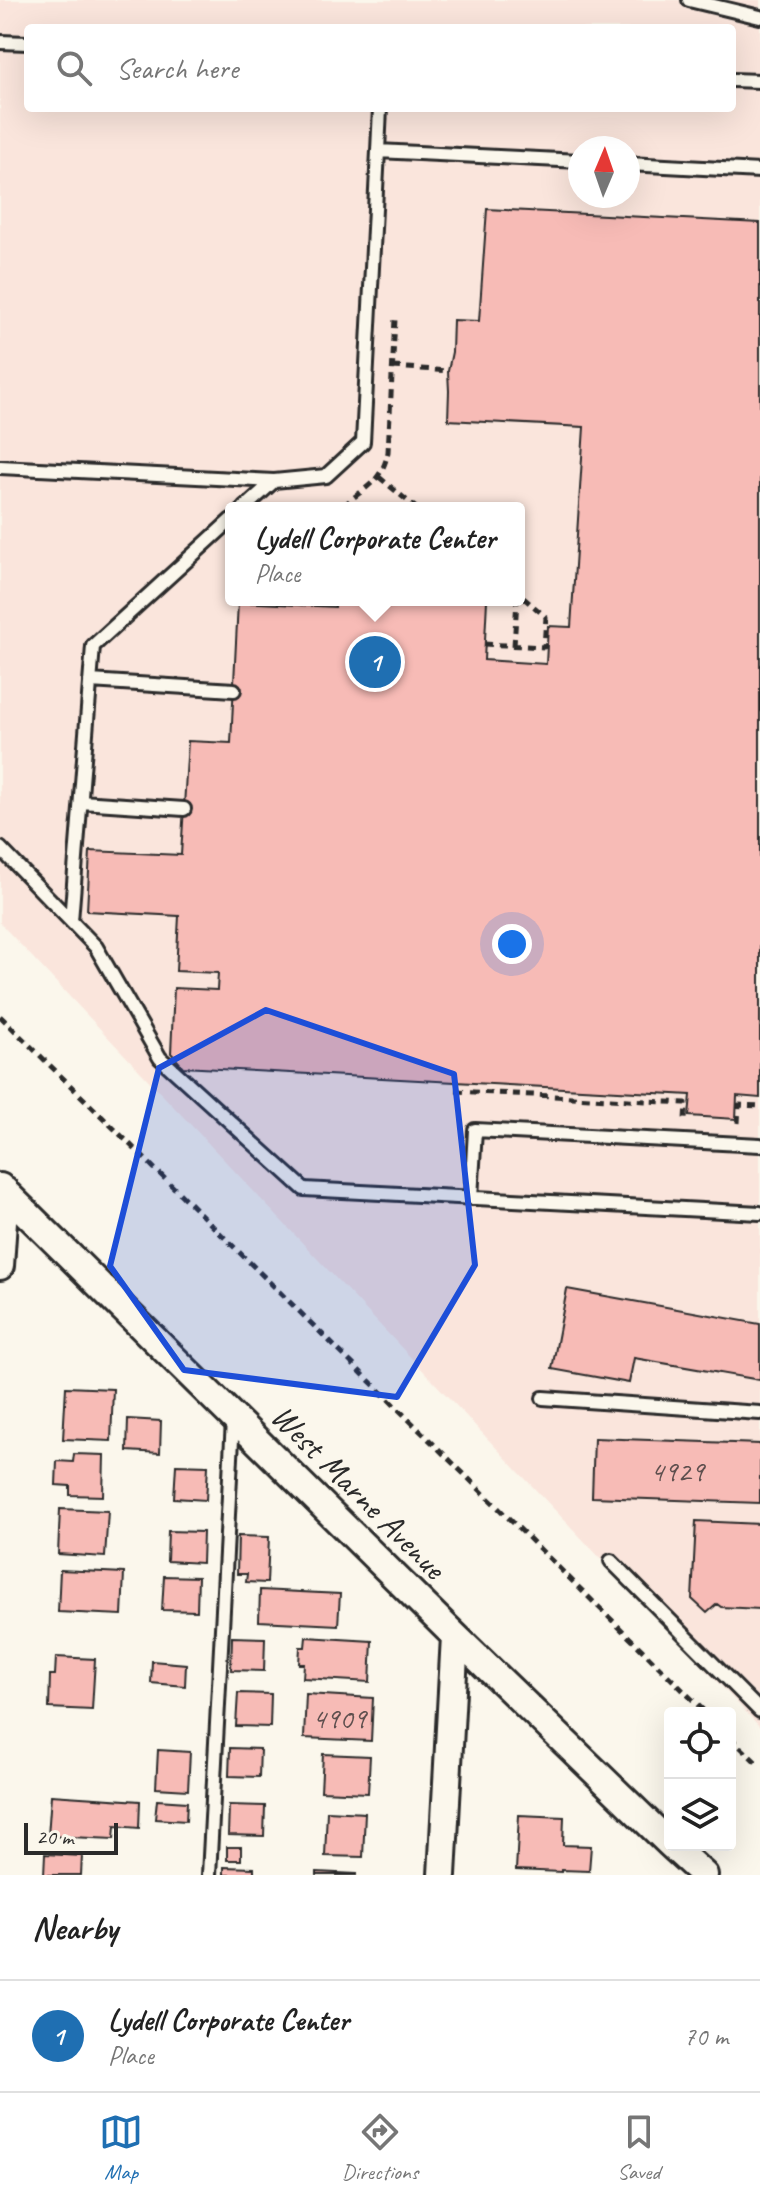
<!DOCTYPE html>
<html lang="en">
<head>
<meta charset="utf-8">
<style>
	body { margin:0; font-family:Caveat,sans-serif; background:#f6f6f6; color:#222 }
	.controls { position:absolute; right:24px; bottom:24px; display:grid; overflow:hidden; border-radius:8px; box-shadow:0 8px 32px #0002 }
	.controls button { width:72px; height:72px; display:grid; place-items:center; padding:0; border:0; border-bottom:2px solid #e0e0e0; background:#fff; color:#222; font:40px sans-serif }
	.compass { position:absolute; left:568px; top:136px; width:72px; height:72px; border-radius:50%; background:#fff; box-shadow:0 8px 32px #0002; rotate:2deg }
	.scale { position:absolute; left:24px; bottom:20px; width:94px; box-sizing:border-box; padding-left:8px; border:4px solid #2b2b2b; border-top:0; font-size:22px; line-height:28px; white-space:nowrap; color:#2b2b2b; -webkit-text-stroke:6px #fbf7ec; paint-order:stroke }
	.you { position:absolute; left:512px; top:944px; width:28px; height:28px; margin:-20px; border:6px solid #fff; border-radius:50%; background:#1a73e8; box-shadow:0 0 0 12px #1a73e833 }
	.badge { display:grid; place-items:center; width:52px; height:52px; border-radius:50%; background:#1f6fb2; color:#fff; font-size:26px; font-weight:700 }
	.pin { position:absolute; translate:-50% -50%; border:4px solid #fff; box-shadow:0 2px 8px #0006 }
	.popup { position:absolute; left:225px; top:502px; width:300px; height:104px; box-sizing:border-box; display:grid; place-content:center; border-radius:8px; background:#fff; filter:drop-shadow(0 2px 6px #0005); font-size:26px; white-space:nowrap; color:#767676 }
	.popup b { font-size:30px; color:#222 }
	.popup::after { content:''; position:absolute; left:50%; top:100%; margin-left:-16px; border:16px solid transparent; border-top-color:#fff }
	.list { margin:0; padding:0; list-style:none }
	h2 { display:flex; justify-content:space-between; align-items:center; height:104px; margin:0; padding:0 32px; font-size:34px }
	h2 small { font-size:26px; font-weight:400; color:#767676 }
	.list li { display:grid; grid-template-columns:52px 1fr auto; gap:24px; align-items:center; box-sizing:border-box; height:112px; padding:0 32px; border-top:2px solid #e0e0e0 }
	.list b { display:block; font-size:30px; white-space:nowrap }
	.list p { margin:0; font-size:26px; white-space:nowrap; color:#767676 }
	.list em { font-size:26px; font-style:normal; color:#767676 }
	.icon { flex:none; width:44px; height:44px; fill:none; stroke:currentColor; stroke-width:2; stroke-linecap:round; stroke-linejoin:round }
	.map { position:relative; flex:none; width:760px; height:1875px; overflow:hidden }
	.search { position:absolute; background:#fff; box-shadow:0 8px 32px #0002; left:24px; right:24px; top:24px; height:88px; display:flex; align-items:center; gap:20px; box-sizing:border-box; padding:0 28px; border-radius:8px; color:#767676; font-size:30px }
	.sheet { height:216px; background:#fff }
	nav { display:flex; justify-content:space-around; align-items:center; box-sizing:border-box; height:112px; border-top:2px solid #e0e0e0; background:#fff; font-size:22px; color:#767676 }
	nav a { display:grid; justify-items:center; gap:4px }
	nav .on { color:#1f6fb2 }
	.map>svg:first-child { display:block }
	.built { fill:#fae5dc; fill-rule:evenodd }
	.building { fill:#f7bbb6; stroke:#2b2b2b; stroke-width:2 }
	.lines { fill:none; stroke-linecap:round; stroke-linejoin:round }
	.lane-casing { stroke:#2b2b2b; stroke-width:18 }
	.street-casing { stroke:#2b2b2b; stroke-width:32 }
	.path { stroke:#2b2b2b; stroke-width:5; stroke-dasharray:8 6; stroke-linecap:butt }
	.lane { stroke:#fbf7ec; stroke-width:12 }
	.street { stroke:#fbf7ec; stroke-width:26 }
	.marked { fill:#1d4ed8; fill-opacity:0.2; stroke:#1d4ed8; stroke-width:6; stroke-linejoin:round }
	.labels { text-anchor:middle; stroke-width:8; stroke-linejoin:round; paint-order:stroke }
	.number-label { font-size:30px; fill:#5e4f4e }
	.street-label { font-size:34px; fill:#2b2b2b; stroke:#fbf7ec }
</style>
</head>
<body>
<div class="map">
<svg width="760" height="1875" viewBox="0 0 760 1875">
	<rect width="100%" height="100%" fill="#fbf7ec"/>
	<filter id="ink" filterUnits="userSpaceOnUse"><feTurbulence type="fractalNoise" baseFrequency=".0125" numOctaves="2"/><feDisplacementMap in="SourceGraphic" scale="16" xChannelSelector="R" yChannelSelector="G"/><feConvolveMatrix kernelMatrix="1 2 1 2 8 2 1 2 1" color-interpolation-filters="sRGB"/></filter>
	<g filter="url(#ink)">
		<path class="built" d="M 0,0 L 760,0 L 760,1727 L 0,923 ZM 28,28 L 732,28 L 732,108 L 28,108 ZM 580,148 L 628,148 L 628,196 L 580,196 ZM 231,508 L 519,508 L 519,600 L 231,600 Z"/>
		<path class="building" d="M 487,209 L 760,223 L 760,1098 L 737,1096 L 736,1119 L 689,1116 L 691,1095 L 183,1067 L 171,1053 L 174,988 L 217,990 L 218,973 L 176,971 L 179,916 L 87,911 L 90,851 L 181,855 L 188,741 L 231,743 L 238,602 L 335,607 L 335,600 L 487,600 L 484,660 L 546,664 L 548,626 L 571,627 L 584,427 L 448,420 L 449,391 L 448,371 L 452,352 L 453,320 L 479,321 Z
			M 567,1289 L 760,1324 L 760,1380 L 634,1358 L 629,1383 L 552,1369 Z
			M 66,1387 L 113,1389 L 111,1441 L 63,1439 Z
			M 128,1419 L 161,1421 L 160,1453 L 127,1451 Z
			M 594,1438 L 760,1444 L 760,1503 L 592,1497 Z
			M 74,1454 L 104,1455 L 103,1496 L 70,1495 L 70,1486 L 56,1485 L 57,1461 L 73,1462 Z
			M 176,1465 L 208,1466 L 206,1500 L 174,1498 Z
			M 60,1509 L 108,1511 L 105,1557 L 58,1554 Z
			M 696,1521 L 760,1524 L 760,1609 L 721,1607 L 717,1604 L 707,1613 L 692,1599 Z
			M 168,1531 L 203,1532 L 202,1563 L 167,1561 Z
			M 238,1536 L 269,1537 L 267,1583 L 246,1582 L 247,1574 L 237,1574 Z
			M 60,1570 L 124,1573 L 122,1615 L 58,1612 Z
			M 164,1576 L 198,1577 L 197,1611 L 162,1610 Z
			M 260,1590 L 340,1594 L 338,1625 L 259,1621 Z
			M 232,1637 L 265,1638 L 264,1671 L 231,1670 Z
			M 306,1637 L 372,1641 L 370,1682 L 303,1678 L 304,1664 L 299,1664 L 300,1647 L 305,1647 Z
			M 56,1657 L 95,1659 L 92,1710 L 49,1708 L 50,1675 L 55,1675 Z
			M 152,1661 L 186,1664 L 185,1686 L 151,1683 Z
			M 238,1693 L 271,1694 L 270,1727 L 236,1726 Z
			M 306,1694 L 373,1698 L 371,1741 L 304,1738 Z
			M 230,1748 L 260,1749 L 259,1777 L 229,1776 Z
			M 158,1750 L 190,1752 L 188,1790 L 156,1788 Z
			M 323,1754 L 370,1756 L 368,1793 L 321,1791 Z
			M 51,1795 L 140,1801 L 139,1828 L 115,1826 L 114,1839 L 48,1836 Z
			M 157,1800 L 187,1802 L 186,1821 L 155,1819 Z
			M 229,1805 L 265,1806 L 264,1836 L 228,1835 Z
			M 327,1811 L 365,1813 L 363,1857 L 325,1856 Z
			M 519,1815 L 564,1817 L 563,1845 L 591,1846 L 589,1871 L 562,1870 L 562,1872 L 516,1870 Z
			M 227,1847 L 241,1847 L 241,1860 L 227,1860 Z
			M 45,1854 L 82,1856 L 81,1875 L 44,1875 Z
			M 224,1867 L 254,1868 L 254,1875 L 224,1875 Z
			M 317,1872 L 356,1874 L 356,1875 L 317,1875 Z"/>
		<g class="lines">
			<g class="lane-casing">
				<path id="lane" d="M 689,0 L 760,17
					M 0,42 L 28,43
					M 732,80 L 760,81
					M 378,151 L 380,108
					M 628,164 L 760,171
					M 0,467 L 274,481
					M 244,508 L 274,481 L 326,476 L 363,442 L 378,151 L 580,161
					M 90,681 L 234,690
					M 81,802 L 184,809
					M 0,848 L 96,947 L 160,1058 L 304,1189 L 760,1213
					M 71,921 L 93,646 L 231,520
					M 471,1198 L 475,1130 L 760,1145
					M 543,1398 L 760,1413
					M 611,1561 L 760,1711
					M 209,1875 L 233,1420"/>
			</g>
			<g class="street-casing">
				<path id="street" d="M 0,1187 L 455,1636 L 670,1844
					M 0,1266 L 5,1191
					M 671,1845 L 704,1875
					M 442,1875 L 455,1636"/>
			</g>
			<path class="path" d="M 393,367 L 448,371
				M 379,477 L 416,508
				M 347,508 L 348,502 C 369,485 382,480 388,452 L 395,319 L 391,317
				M 484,644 L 544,647 L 546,617 L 519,594
				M 514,646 L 517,600
				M 0,1016 L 706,1713
				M 456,1091 L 686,1103 L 685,1120
				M 738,1123 L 739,1105 L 760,1106
				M 730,1737 L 760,1766"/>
			<use href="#lane" class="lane"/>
			<use href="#street" class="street"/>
		</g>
	</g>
	<path class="marked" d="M 266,1010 L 454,1074 L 475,1265 L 397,1397 L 184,1370 L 110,1266 L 159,1068 Z"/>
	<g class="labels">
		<g class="number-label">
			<text x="677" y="1481">4929</text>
			<text x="339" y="1728">4909</text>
		</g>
		<g class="street-label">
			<text transform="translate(359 1491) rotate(45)" y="12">West Marne Avenue</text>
		</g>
	</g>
</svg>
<div class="controls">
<button><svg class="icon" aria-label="locate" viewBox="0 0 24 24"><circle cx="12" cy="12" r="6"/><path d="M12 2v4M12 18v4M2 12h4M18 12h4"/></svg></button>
<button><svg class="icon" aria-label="layers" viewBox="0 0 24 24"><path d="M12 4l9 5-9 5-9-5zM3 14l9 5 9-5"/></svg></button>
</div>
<svg class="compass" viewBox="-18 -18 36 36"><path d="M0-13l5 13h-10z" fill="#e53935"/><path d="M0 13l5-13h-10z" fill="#767676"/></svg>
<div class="scale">20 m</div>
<div class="you"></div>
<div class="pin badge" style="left:375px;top:662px">1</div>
<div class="popup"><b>Lydell Corporate Center</b>Place</div>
<div class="search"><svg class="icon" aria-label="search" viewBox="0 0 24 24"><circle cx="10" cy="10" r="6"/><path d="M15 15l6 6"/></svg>Search here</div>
</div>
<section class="sheet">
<h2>Nearby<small></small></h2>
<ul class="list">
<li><span class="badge">1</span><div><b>Lydell Corporate Center</b><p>Place</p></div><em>70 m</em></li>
</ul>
</section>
<nav>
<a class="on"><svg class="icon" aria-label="map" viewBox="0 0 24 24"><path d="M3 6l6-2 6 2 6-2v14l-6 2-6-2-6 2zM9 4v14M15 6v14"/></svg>Map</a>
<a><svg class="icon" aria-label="directions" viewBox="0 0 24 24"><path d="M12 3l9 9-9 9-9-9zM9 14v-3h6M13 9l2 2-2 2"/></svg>Directions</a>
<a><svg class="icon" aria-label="saved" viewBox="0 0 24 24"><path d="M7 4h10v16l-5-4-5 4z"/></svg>Saved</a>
</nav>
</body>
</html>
